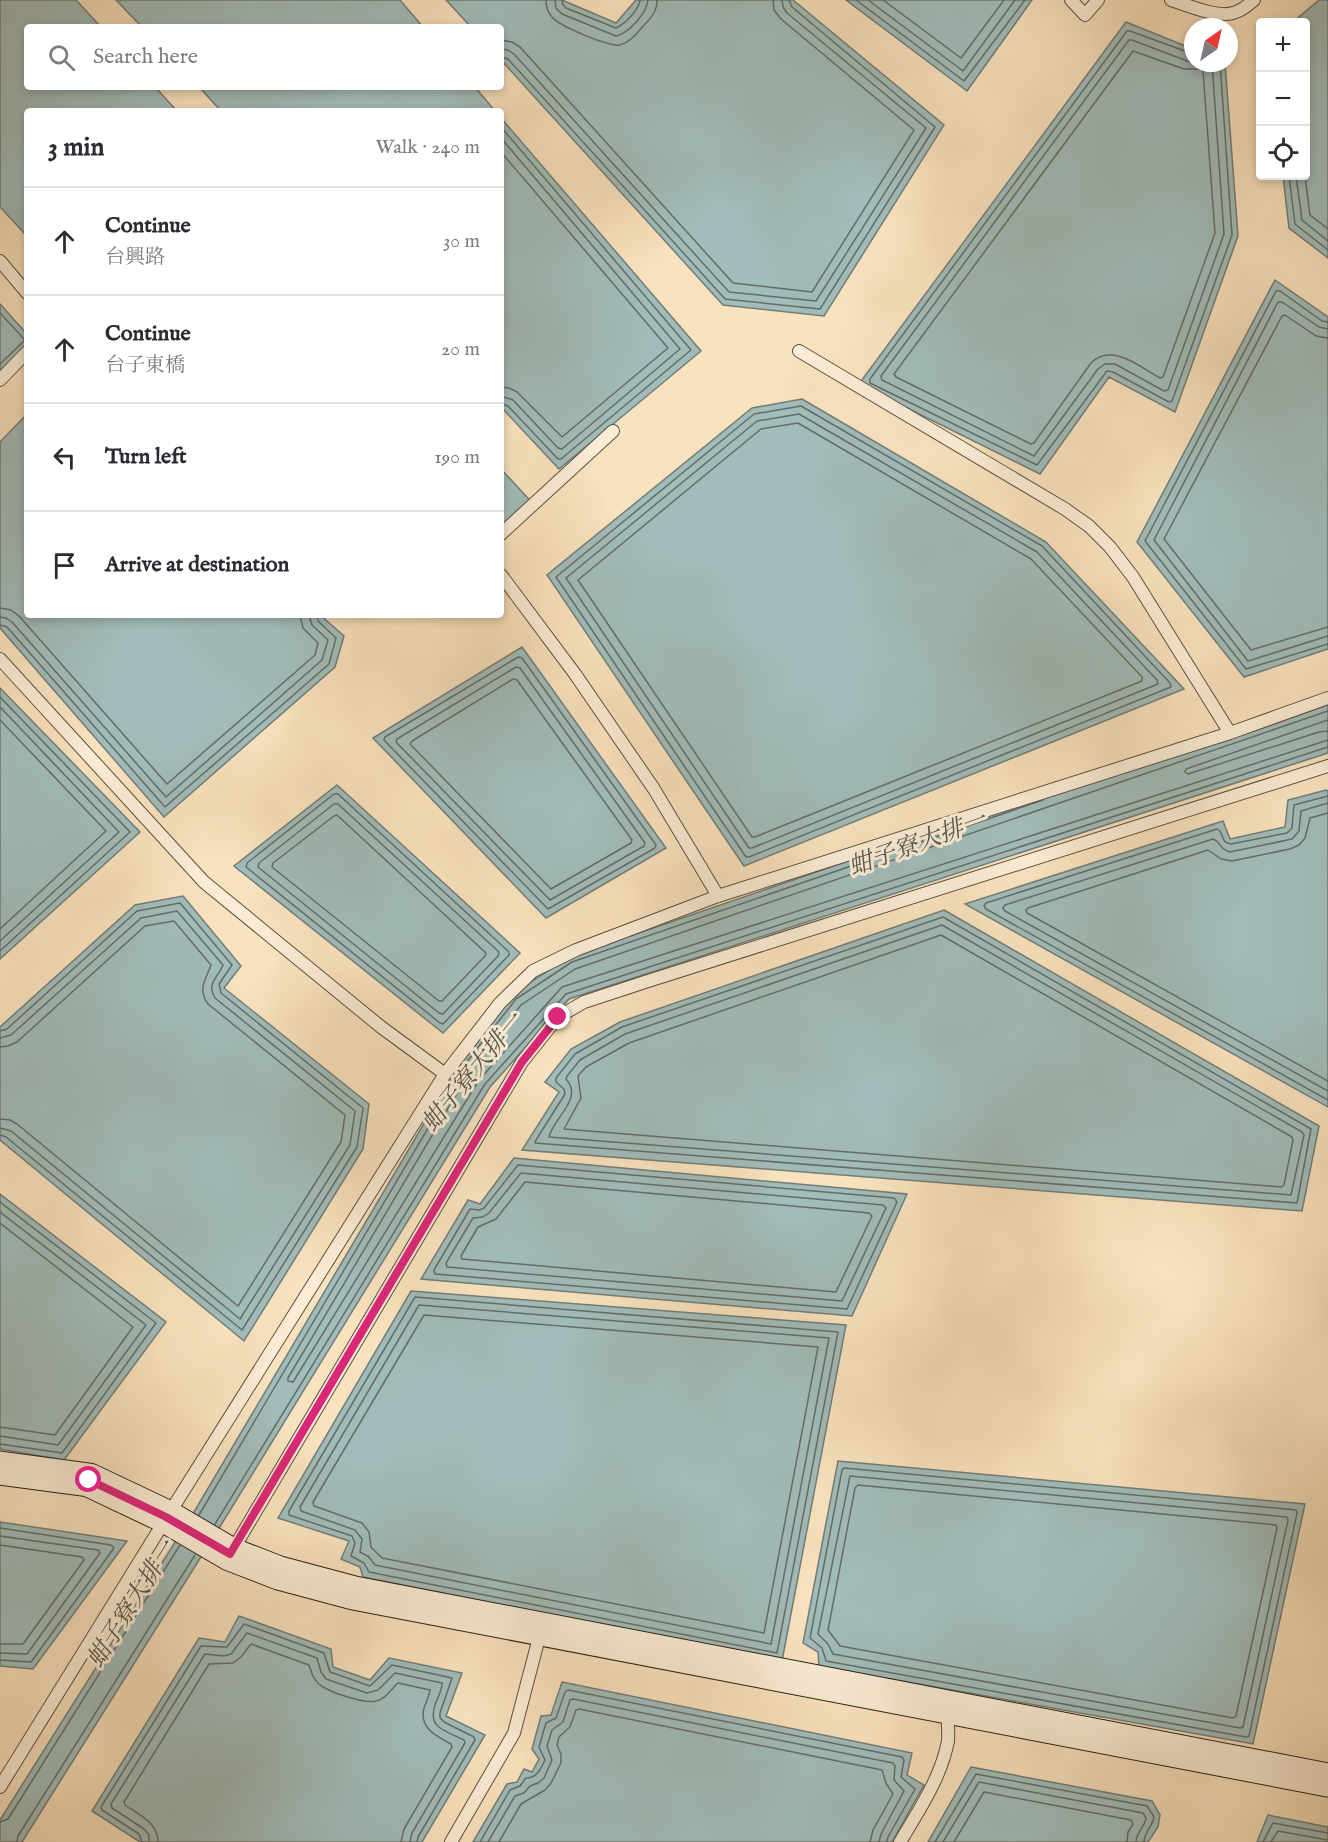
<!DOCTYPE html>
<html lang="en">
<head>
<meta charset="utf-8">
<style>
	body { margin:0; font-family:"IM FELL English","Noto Serif TC",serif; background:#f2f2f3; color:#2b2b33 }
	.controls { position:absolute; right:18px; top:18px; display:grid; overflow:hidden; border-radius:6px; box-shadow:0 3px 9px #0003 }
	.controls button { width:54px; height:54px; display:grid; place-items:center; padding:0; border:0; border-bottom:2px solid #e1e1e2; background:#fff; color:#2b2b33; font:30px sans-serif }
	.compass { position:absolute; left:1184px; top:18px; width:54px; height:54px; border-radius:50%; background:#fff; box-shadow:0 3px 9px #0003; rotate:34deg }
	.stop { position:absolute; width:18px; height:18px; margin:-14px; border:4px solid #db2777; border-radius:50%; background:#fff }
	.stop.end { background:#db2777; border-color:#fff; box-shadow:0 2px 6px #0008 }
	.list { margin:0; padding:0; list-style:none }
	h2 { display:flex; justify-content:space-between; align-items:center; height:78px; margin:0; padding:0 24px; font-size:26px }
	h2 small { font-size:20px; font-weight:400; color:#7c7c81 }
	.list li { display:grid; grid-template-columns:39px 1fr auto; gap:18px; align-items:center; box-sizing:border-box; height:108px; padding:0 24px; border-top:2px solid #e1e1e2 }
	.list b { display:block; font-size:22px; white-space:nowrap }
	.list p { margin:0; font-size:20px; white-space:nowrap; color:#7c7c81 }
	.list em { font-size:20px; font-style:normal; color:#7c7c81 }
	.icon { flex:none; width:33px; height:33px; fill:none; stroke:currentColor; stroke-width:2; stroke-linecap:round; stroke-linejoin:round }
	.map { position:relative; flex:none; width:1328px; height:1842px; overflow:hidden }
	.search { position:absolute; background:#fff; box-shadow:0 3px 9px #0003; left:24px; top:24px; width:480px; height:66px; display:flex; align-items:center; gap:15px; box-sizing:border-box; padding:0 21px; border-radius:6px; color:#7c7c81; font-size:22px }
	.panel { position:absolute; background:#fff; box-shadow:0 3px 9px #0003; left:24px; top:108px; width:480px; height:510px; border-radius:6px }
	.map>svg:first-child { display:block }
	.water { fill:#a1bcba; stroke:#717d77; stroke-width:1.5 }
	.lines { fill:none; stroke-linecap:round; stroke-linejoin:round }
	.shore { stroke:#646d66; stroke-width:1.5 }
	.lane-casing { stroke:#5c4f3d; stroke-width:14 }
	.secondary-casing { stroke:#281e12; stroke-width:35 }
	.lane { stroke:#fbecd5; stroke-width:12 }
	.secondary { stroke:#fbecd5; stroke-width:33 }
	.route { stroke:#db2777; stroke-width:8 }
	.labels { text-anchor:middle; stroke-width:6; stroke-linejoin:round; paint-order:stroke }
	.water-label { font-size:24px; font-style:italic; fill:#52554d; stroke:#fbecd5 }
</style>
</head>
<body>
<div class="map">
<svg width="1328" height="1842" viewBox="0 0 1328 1842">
	<rect width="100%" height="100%" fill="#f9e2be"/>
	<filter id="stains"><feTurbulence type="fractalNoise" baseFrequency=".00333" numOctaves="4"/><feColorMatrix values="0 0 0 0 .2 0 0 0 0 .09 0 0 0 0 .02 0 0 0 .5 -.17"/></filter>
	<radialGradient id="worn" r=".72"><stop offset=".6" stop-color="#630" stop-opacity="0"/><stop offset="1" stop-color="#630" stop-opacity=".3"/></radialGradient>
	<path class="water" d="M 0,0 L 76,0 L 101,27 L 27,27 L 27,87 L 155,87 L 177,111 L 27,111 L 27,236 L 0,207 Z
		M 116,0 L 400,0 L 423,27 L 142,27 Z
		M 446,0 L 562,0 L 616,23 L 636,0 L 793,0 L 944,125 L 824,316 L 723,305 L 501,60 L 501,27 L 471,27 Z
		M 846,0 L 1032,0 L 967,91 Z
		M 1319,0 L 1328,0 L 1328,258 L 1289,228 L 1283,176 L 1306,176 L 1306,22 L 1293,22 Z
		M 1126,22 L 1193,49 L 1193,63 L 1225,63 L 1238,236 L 1175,412 L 1109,377 L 1040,474 L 859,384 Z
		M 199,87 L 475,87 L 495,111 L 221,111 Z
		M 501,118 L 701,351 L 559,469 L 501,407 Z
		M 1275,280 L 1328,317 L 1328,649 L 1244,677 L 1137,542 Z
		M 0,304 L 27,334 L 27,346 L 0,373 Z
		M 802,399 L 1046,542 L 1184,689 L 744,866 L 547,575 L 752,408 Z
		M 27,414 L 27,615 L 320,615 L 344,636 L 335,667 L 164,817 L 0,628 L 0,442 Z
		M 501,469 L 536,507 L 501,534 Z
		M 522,647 L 666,848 L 546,918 L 373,738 Z
		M 0,688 L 140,832 L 0,959 Z
		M 1328,696 L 1328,753 L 569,999 L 490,1087 L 221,1525 L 22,1842 L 0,1842 L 0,1820 L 194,1512 L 464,1056 L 511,995 L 569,957 Z
		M 337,785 L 520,953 L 443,1033 L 234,866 Z
		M 1326,790 L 1328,791 L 1328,1107 L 965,904 L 1223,821 L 1230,839 L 1285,827 L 1288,800 Z
		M 183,896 L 241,966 L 224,988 L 369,1104 L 363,1149 L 244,1341 L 0,1140 L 0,1027 L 135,905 Z
		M 944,910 L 1319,1126 L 1302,1211 L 522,1150 L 559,1092 L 545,1082 L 571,1049 L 620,1022 Z
		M 514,1158 L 907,1194 L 852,1316 L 421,1279 L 468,1200 L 480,1204 Z
		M 0,1194 L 166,1322 L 64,1460 L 0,1449 Z
		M 411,1291 L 846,1325 L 782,1661 L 363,1577 L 360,1567 L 341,1559 L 349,1541 L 278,1518 Z
		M 838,1461 L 1305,1504 L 1253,1744 L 819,1666 L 818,1652 L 803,1643 Z
		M 0,1522 L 127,1541 L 33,1669 L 0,1666 Z
		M 239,1616 L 331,1649 L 333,1667 L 370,1680 L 389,1658 L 462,1673 L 446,1716 L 485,1735 L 422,1842 L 140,1842 L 92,1811 L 199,1638 L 225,1642 Z
		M 562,1682 L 912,1753 L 907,1775 L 924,1785 L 892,1842 L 473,1842 L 507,1784 L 517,1782 L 524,1769 L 532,1772 L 539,1759 L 532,1749 L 541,1716 L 551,1715 Z
		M 971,1767 L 1152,1801 L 1160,1815 L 1158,1827 L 1148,1842 L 928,1842 Z
		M 1268,1815 L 1328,1827 L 1328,1842 L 1257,1842 Z"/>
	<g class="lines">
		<path class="shore" d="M 546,0 C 546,7 547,12 552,17 C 559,26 609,47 620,45 C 631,42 638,32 645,24 C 652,17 657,11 657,0
			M 555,0 L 556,8 L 562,14 L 616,36 C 629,33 647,13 648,0
			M 562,0 L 563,5 L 566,8 L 616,28 C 625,24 639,10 640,0
			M 856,0 L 964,81 L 1025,0
			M 868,0 L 963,71 L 1015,0
			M 883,0 L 961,58 L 1004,0
			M 501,40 L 512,42 L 520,47 L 733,283 L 812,292 L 914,130 L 781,19 L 774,10 L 773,0
			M 501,49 L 508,50 L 514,54 L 729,292 L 816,301 L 926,128 L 787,13 L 783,7 L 782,0
			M 1133,51 L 1184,69 L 1201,69 L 1203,71 L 1215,233 L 1163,377 L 1160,378 C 1140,367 1111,342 1091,363 L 1034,443 L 1031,444 L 896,377 L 894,374 Z
			M 1193,54 L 1130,31 L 1127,31 L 870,379 L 870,383 L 1037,465 L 1107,371 L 1113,372 L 1169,402 L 1172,401 L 1232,235 L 1220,63
			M 501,57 L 508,59 L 725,299 L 820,309 L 935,127 L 792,7 L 789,0
			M 1193,62 L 1187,61 L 1132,40 L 1129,40 L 881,376 L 882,380 L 1034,456 L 1098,369 L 1105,364 L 1115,364 L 1164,391 L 1168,390 L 1224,234 L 1212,63
			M 501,127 L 691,350 L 561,459 L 558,459 L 508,406 L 501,404
			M 501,138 L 680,349 L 562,449 L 558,448 L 513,400 L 501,396
			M 501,152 L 668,348 L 562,437 L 517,392 L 509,388 L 501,387
			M 1289,176 L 1295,224 L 1328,250
			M 1296,176 L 1302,220 L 1328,241
			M 1305,176 L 1310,215 L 1328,229
			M 0,313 L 25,340 L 0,364
			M 1328,322 L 1322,321 L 1280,291 L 1276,291 L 1145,541 L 1246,669 L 1328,644
			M 1328,329 L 1319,327 L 1282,302 L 1278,302 L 1154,540 L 1248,661 L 1328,636
			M 1328,338 L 1316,336 L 1285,315 L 1282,316 L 1164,539 L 1251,650 L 1328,627
			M 801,406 L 1042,546 L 1170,683 L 1171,687 L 749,857 L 746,857 L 556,577 L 754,414 Z
			M 799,414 L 1037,552 L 1157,680 L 1158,684 L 752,848 L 749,848 L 566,578 L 757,421 Z
			M 798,423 L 1031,559 L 1142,677 L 1142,681 L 755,837 L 752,837 L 578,580 L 761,429 Z
			M 0,608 L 11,610 L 19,616 L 167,784 L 315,655 L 318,643 L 303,628 L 300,615
			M 0,617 L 6,618 L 12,622 L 166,797 L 322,660 L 328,640 L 312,625 L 309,615
			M 0,625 L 7,627 L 165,807 L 329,664 L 336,638 L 318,621 L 317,615
			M 518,657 L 522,658 L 656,845 L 655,848 L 548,909 L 384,740 L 385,737 Z
			M 516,667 L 520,668 L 645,843 L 644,846 L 550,900 L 396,742 L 397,739 Z
			M 513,679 L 517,680 L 632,840 L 631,843 L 551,889 L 410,744 L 412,741 Z
			M 0,697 L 130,832 L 0,951
			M 0,707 L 119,832 L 0,941
			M 1328,711 L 575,969 L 521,1005 L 475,1063 L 288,1378 L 288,1381 L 293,1382 L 479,1080 L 562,987 L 1328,740
			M 0,720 L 106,831 L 0,929
			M 1328,720 L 1186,769 L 1185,772 L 1188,774 L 1319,732 L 1328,731
			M 334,794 L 338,794 L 509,952 L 509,955 L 443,1024 L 440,1023 L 246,867 L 247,863 Z
			M 1328,796 L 1294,805 L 1292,828 L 1287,833 L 1231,844 L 1225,842 L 1220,831 L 1217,829 L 986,903 L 984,906 L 986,909 L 1328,1100
			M 1328,803 L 1301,811 L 1299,831 L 1292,839 L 1230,852 C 1220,850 1220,841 1213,839 L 1005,905 L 1003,908 L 1005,911 L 1328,1091
			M 334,804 L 338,804 L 499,952 L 498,956 L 443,1014 L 439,1013 L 258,867 L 259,863 Z
			M 1328,813 L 1310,818 L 1305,838 L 1299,845 L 1290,849 L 1232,861 L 1221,859 L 1208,850 L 1028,908 L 1026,910 L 1027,913 L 1328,1081
			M 337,815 L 486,953 L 485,956 L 442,1001 L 439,1001 L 272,867 L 273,863 L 334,816 Z
			M 943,917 L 1311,1129 L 1297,1203 L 535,1143 L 536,1140 L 565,1094 L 564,1089 L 556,1082 L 556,1078 L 575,1054 L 622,1027 Z
			M 942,925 L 1302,1132 L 1304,1135 L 1291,1195 L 549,1137 C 553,1118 584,1099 566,1079 L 567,1076 L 580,1060 L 625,1034 Z
			M 941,935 L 1292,1137 L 1293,1140 L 1284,1185 L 1281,1187 L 564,1129 L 581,1098 L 578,1076 L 586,1067 L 629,1043 Z
			M 0,1031 L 7,1029 L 137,911 L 180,903 L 232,965 L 219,984 L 221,993 L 363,1108 L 357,1147 L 242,1330 L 6,1137 L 0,1135
			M 0,1038 L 11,1035 L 141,918 L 177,911 L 223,965 C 218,978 206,983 215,998 L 355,1111 L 350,1145 L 240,1319 L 11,1131 L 0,1128
			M 0,1047 L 8,1046 L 17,1042 L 145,926 L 174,921 L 211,965 C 206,980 197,988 208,1004 L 345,1115 L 341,1142 L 238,1306 L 17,1124 L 10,1120 L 0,1119
			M 518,1165 L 894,1198 L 897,1202 L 847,1309 L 435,1274 L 434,1270 L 470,1209 L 479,1210 L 484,1208 Z
			M 521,1173 L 883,1205 L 886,1208 L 842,1301 L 447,1267 L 446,1263 L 473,1218 L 483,1217 L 489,1213 Z
			M 525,1182 L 869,1213 L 872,1216 L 836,1292 L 462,1259 L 461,1256 L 478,1227 L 496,1219 Z
			M 0,1202 L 156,1323 L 62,1453 L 0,1444
			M 0,1212 L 146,1325 L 58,1445 L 0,1436
			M 0,1223 L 133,1327 L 55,1435 L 0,1427
			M 415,1297 L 838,1332 L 777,1653 L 369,1572 L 364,1563 L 351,1556 L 355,1543 L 352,1536 L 289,1515 L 289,1511 Z
			M 419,1305 L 829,1338 L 771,1644 L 375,1565 L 369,1557 L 360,1552 L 362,1539 L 355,1530 L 301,1511 L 300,1507 Z
			M 424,1315 L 818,1347 L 764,1633 L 382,1558 L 371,1547 L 369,1532 L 362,1523 L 314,1506 L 313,1502 Z
			M 844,1468 L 1296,1510 L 1297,1513 L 1249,1736 L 1246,1737 L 826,1661 L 822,1648 L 810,1638 L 842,1470 Z
			M 850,1476 L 1287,1517 L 1288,1520 L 1243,1727 L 1240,1728 L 833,1654 L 828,1644 L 818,1634 Z
			M 858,1485 L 1276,1525 L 1277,1528 L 1236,1716 L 1233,1718 L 840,1646 L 828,1630 L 855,1488 Z
			M 199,1515 L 469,1059 L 516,999 L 572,962 L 1043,800
			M 215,1524 L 485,1084 L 566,994 L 1328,747
			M 0,1528 L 111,1545 L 114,1548 L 31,1662 L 0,1660
			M 0,1536 L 98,1550 L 100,1553 L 27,1654 L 0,1653
			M 0,1545 L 82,1557 L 84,1560 L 23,1644 L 0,1644
			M 0,1822 L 8,1819 L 180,1545
			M 17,1842 L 18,1836 L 195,1555
			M 142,1842 L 139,1834 L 102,1810 L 101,1807 L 201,1646 L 227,1647 L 244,1624 L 324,1653 L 330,1672 L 370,1686 L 392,1665 L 452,1678 L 440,1713 L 440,1718 L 444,1722 L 474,1737 L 475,1740 L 418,1837 L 417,1842
			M 149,1842 L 149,1835 L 144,1829 L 112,1808 L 111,1804 L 205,1654 L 224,1656 L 231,1654 L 247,1633 L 317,1658 L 321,1672 L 326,1679 L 367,1693 L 378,1690 L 395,1673 L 442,1683 C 442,1690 439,1696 436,1702 C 426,1728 444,1730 464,1740 L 465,1743 L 412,1833 L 410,1842
			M 158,1842 C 158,1822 139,1815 125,1805 L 124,1802 L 209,1664 L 233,1663 L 241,1657 L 251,1644 L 309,1665 C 311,1670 312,1677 317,1682 C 324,1691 364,1704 376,1701 C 386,1699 391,1689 398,1683 L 430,1690 C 429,1697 426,1702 424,1708 C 419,1728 436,1736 451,1744 L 452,1747 L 404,1829 L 401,1842
			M 480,1842 L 510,1790 L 520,1786 L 526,1778 C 537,1778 540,1770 545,1760 L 539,1747 L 546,1723 L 556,1718 L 565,1692 L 568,1690 L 902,1757 L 904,1760 L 901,1777 L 915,1789 L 888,1837 L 887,1842
			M 488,1842 L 515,1796 L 524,1793 L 530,1786 L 538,1783 L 544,1778 L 552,1760 L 547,1746 L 552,1730 L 563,1722 L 570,1700 L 573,1699 L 893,1763 L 895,1766 L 894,1780 L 904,1791 L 881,1834 L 879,1842
			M 499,1842 L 521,1804 L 545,1790 L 551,1783 L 561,1763 L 561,1754 L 557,1745 L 559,1737 L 570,1727 L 576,1710 L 579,1709 L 882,1770 L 886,1783 L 893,1794 L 873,1830 L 870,1842
			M 935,1842 L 976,1774 L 1147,1806 L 1154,1817 C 1152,1827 1144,1833 1144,1842
			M 943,1842 L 979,1782 L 1143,1813 L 1146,1818 C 1145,1827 1136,1832 1136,1842
			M 954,1842 L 984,1792 L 1131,1820 L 1133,1824 L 1128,1832 L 1127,1842
			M 1263,1842 L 1273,1823 L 1328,1833
			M 1271,1842 L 1278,1831 L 1328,1840"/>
		<g class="lane-casing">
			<path id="lane" d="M 1071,0 L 1085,15 L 1098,0
				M 1171,0 C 1187,5 1217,18 1233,13 C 1242,11 1248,5 1254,0
				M 0,261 L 27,293
				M 799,351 L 1065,509 L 1089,526 L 1110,547 L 1133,577 L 1230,733
				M 0,380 L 27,352
				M 501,534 L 613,431
				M 501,575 L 575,674 L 654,789 L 718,896
				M 0,659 L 204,882 L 381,1027 L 445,1074
				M 231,1553 L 522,1062 L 558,1017 L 584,1002 L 648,981 L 1328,766
				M 0,1787 L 167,1517 L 445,1074 L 500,1003 L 533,971 L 576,950 L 718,896 L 1230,733 L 1328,698
				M 451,1842 L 514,1733 L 541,1630
				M 900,1842 C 919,1810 941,1778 948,1741 C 949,1730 947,1718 947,1708"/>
		</g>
		<g class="secondary-casing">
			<path id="secondary" d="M 0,1468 L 89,1480 L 167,1517 L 230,1554 L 279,1573 L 354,1593 L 1328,1780"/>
		</g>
		<use href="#lane" class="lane"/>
		<use href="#secondary" class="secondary"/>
	</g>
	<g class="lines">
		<path class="route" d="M 89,1480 L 166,1517 L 230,1554 L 522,1062 L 558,1017"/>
	</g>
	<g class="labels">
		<g class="water-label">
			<text transform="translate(917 843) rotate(-20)" y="8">蚶子寮大排一</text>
			<text transform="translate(472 1072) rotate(-51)" y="8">蚶子寮大排一</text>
			<text transform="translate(131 1604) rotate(-58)" y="8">蚶子寮大排一</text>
		</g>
	</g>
	<rect width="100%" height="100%" filter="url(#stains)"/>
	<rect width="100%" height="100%" fill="url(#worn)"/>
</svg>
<div class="controls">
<button>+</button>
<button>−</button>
<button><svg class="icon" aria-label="locate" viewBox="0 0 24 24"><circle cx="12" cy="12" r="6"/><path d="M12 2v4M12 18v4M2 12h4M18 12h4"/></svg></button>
</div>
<svg class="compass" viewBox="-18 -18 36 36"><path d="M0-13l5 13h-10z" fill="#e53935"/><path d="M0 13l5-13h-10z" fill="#7c7c81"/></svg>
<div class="stop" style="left:89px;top:1480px"></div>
<div class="stop end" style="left:558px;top:1017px"></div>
<div class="search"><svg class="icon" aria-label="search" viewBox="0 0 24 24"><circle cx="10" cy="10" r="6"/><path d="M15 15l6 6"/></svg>Search here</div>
<section class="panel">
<h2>3 min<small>Walk · 240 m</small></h2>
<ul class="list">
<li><svg class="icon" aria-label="ahead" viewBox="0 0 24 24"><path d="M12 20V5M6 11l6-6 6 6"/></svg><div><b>Continue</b><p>台興路</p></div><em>30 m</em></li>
<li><svg class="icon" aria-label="ahead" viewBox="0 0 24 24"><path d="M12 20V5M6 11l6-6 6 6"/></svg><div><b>Continue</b><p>台子東橋</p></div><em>20 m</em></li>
<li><svg class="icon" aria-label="left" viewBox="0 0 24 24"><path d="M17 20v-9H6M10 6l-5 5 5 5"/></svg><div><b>Turn left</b></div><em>190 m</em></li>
<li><svg class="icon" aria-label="arrive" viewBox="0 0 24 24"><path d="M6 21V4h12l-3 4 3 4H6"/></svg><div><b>Arrive at destination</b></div></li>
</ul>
</section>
</div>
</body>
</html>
